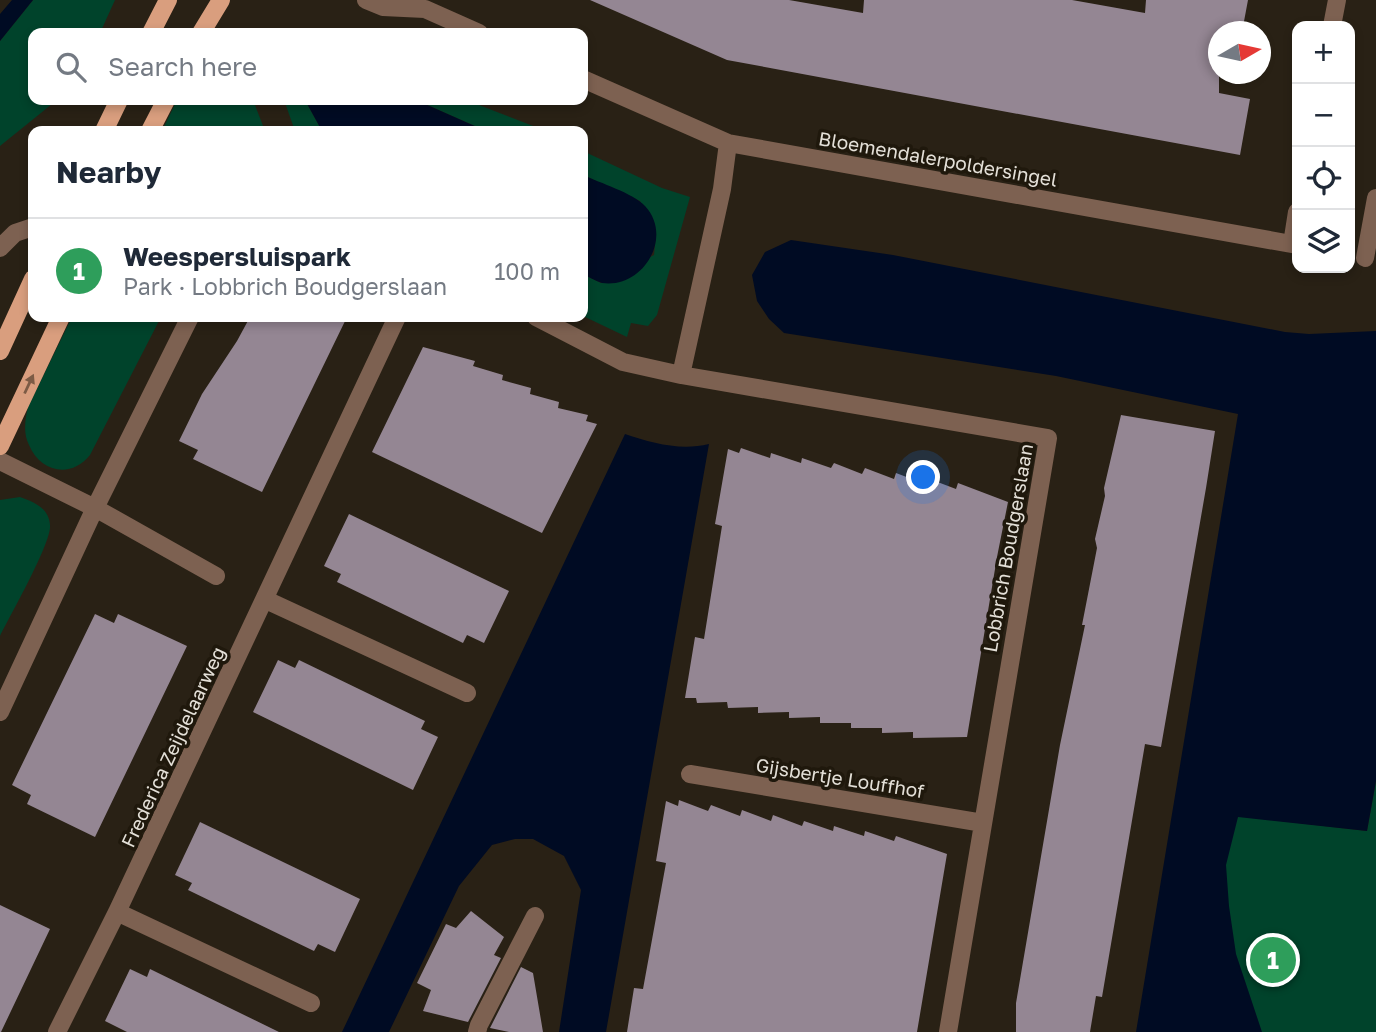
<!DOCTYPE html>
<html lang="en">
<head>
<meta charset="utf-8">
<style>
	body { margin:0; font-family:"Golos Text",sans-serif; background:#f2f2f3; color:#1f2937 }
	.controls { position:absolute; right:21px; top:21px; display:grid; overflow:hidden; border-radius:14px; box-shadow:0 4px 10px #0003 }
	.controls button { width:63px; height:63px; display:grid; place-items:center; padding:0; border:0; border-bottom:2px solid #e0e1e3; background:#fff; color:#1f2937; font:35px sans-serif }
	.compass { position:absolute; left:1208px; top:21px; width:63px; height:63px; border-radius:50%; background:#fff; box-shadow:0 4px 10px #0003; rotate:81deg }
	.you { position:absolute; left:924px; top:478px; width:24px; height:24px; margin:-18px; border:5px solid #fff; border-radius:50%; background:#1a73e8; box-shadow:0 0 0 10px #1a73e833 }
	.badge { display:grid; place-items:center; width:46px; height:46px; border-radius:50%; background:#5d702a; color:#fff; font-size:23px; font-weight:700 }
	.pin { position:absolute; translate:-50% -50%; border:4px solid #fff; box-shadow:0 2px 7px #0006 }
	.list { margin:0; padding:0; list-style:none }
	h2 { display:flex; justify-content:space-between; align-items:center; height:91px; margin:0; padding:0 28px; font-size:30px }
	h2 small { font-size:23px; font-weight:400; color:#747a83 }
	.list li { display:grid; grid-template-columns:46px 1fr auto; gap:21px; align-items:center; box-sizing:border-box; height:105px; padding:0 28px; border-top:2px solid #e0e1e3 }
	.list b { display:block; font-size:26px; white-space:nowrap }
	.list p { margin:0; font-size:23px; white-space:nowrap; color:#747a83 }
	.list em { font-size:23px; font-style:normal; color:#747a83 }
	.icon { flex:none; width:38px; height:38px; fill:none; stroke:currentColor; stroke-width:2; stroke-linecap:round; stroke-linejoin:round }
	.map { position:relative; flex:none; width:1376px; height:1032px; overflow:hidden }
	.search { position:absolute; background:#fff; box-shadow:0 4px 10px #0003; left:28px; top:28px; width:560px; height:77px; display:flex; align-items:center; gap:18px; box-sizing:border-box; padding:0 24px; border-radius:14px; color:#747a83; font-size:26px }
	.panel { position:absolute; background:#fff; box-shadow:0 4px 10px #0003; left:28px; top:126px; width:560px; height:196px; border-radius:14px }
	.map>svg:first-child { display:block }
	.green { fill:#00432b }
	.water { fill:#000b23 }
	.building { fill:#948693 }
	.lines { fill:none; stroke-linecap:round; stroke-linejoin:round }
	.minor { stroke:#7d6151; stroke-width:18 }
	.major { stroke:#d99e7e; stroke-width:18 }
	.oneway { fill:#7c5b45 }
	.labels { text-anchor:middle; stroke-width:7; stroke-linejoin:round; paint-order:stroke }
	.street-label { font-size:19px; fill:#e4e0d8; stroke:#1f180c }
</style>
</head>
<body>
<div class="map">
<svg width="1376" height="1032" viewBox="0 0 1376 1032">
	<rect width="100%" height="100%" fill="#292115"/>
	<path class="green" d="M 33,0 L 115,0 L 100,33 L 33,33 L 33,100 L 57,100 L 0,146 L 0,41 Z
		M 177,100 L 253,100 L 265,131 L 162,131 Z
		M 284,100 L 305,100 L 322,131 L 295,131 Z
		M 416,100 L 466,100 L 546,131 L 486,131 Z
		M 583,151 L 662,188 L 690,197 L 657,315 L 648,326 L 631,323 L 627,337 L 583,316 L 583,274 L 601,283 L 654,255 L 656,234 L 640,201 L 583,175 Z
		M 72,317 L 161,317 L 90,455 C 71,479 40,472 29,445 C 23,433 25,420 28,407 Z
		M 20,497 C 34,502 49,508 50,525 C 52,542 10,616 0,636 L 0,500 Z
		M 1376,781 L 1376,1032 L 1155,1032 L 1238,816 L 1367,831 Z"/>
	<path class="water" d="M 12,0 L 33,0 L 0,41 L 0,14 Z
		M 305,100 L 416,100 L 486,131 L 322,131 Z
		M 583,175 C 600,183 633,193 645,206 C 674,237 643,289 602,283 C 596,281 589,277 583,274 Z
		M 791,240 L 893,255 L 1285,332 L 1309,334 L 1376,331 L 1376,781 L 1367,831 L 1238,817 L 1226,865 L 1229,906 L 1236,954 L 1262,1032 L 1136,1032 L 1238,414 L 1056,376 L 784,333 L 769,319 L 757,301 L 752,275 L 765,252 Z
		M 625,434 C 652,443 680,451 709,444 L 606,1032 L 559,1032 L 581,890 L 564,856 L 533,839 L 515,839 L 492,845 L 459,886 L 389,1032 L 342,1032 Z"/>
	<path class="building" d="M 590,0 L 789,0 L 863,13 L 864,0 L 1072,0 L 1145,13 L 1146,0 L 1248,0 L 1242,32 L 1219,32 L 1219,93 L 1250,99 L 1240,155 L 727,60 Z
		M 250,317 L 347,317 L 262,492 L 193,459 L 198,450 L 179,441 L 202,394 L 237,341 Z
		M 423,347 L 475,361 L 473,366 L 503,375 L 502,380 L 531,388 L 530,394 L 559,402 L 558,408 L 588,415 L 586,421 L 597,424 L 542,533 L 372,452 Z
		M 1121,415 L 1215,431 L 1206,488 L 1161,747 L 1145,744 L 1102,997 L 1096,996 L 1090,1032 L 1016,1032 L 1016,1003 L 1060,745 L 1085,625 L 1082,625 L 1097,548 L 1095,539 L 1105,496 L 1104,488 Z
		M 741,448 L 770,458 L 771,453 L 801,463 L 802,458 L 831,468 L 834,463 L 862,474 L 865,468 L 894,479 L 896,473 L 925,484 L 927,478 L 956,489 L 958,483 L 1008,502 L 997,557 L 967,737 L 913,738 L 913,732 L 882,733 L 882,728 L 851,728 L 851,723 L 820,723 L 820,717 L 789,718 L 789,712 L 758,713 L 758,707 L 728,708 L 727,702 L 697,703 L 696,698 L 685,698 L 695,637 L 704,639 L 722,526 L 715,524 L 728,449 L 739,453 Z
		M 349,514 L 509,591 L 484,643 L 467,635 L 463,643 L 337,582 L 341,574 L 324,566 Z
		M 95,614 L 114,623 L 118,614 L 187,646 L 95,837 L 27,804 L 31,795 L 12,785 Z
		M 278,660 L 295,668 L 299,660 L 425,721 L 421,729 L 438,737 L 413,790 L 253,712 Z
		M 679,800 L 708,811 L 711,805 L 740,816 L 742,810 L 771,821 L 773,815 L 802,826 L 804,821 L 833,831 L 834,826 L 864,836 L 865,831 L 894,841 L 896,836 L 947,854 L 917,1032 L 627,1032 L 634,988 L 643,989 L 666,863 L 656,861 L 666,801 L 678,806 Z
		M 200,822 L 360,899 L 335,952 L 318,944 L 314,951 L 188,890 L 192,883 L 175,875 Z
		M 0,905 L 50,929 L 1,1032 L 0,1032 Z
		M 471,911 L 504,937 L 494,955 L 501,958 L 468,1022 L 423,1011 L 431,990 L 417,983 L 446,924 L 456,928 Z
		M 521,967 L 533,973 L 543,1032 L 509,1032 L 490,1028 Z
		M 130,969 L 147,977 L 150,969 L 279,1032 L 127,1032 L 105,1021 Z"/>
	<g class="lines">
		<path class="minor" d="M 366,0 L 383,7 L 425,9 L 479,33
			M 1332,26 L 1337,0
			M 583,79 L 728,143 L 1297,245
			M 1292,244 L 1297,212
			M 0,248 L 15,233 L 33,227
			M 1365,258 L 1376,198
			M 536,317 L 623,362 L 681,375 L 1048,438 L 948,1032
			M 681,375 L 722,189 L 728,143
			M 0,461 L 95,508 L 216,576
			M 266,600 L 467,693
			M 0,712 L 95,508 L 190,317
			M 690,774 L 983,823
			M 117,912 L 311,1003
			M 57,1032 L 117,912 L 397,317
			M 477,1032 L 479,1025 L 535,916"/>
		<path class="major" d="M 151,33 L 168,0
			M 201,33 L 221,0
			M 104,131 L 119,100
			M 150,131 L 166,100
			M 0,351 L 33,279
			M 0,446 L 61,317"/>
	</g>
	<defs><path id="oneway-solid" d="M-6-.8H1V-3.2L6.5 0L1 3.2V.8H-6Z" transform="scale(1.75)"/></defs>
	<use class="oneway" href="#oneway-solid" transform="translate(29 384) rotate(-65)"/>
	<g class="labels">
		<g class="street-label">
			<text transform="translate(938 159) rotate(10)" y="7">Bloemendalerpoldersingel</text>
			<text transform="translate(1008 548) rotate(-80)" y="7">Lobbrich Boudgerslaan</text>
			<text transform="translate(173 747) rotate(-65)" y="7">Frederica Zeijdelaarweg</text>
			<text transform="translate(840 778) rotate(9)" y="7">Gijsbertje Louffhof</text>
		</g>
	</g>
</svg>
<div class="controls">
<button>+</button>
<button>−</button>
<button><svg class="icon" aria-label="locate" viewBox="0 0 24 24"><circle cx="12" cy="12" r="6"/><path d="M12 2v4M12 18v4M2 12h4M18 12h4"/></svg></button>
<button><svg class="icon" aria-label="layers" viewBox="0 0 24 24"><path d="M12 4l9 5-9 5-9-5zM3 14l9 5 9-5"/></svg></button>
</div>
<svg class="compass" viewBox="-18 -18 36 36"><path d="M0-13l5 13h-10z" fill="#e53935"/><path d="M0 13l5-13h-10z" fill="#747a83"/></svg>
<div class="you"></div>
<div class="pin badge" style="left:1273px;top:960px;background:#2e9e5b">1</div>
<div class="search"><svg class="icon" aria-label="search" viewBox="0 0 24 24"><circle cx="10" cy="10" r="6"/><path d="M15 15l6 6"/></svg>Search here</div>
<section class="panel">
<h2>Nearby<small></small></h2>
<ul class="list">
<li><span class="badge" style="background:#2e9e5b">1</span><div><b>Weespersluispark</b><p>Park · Lobbrich Boudgerslaan</p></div><em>100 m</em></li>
</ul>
</section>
</div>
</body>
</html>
